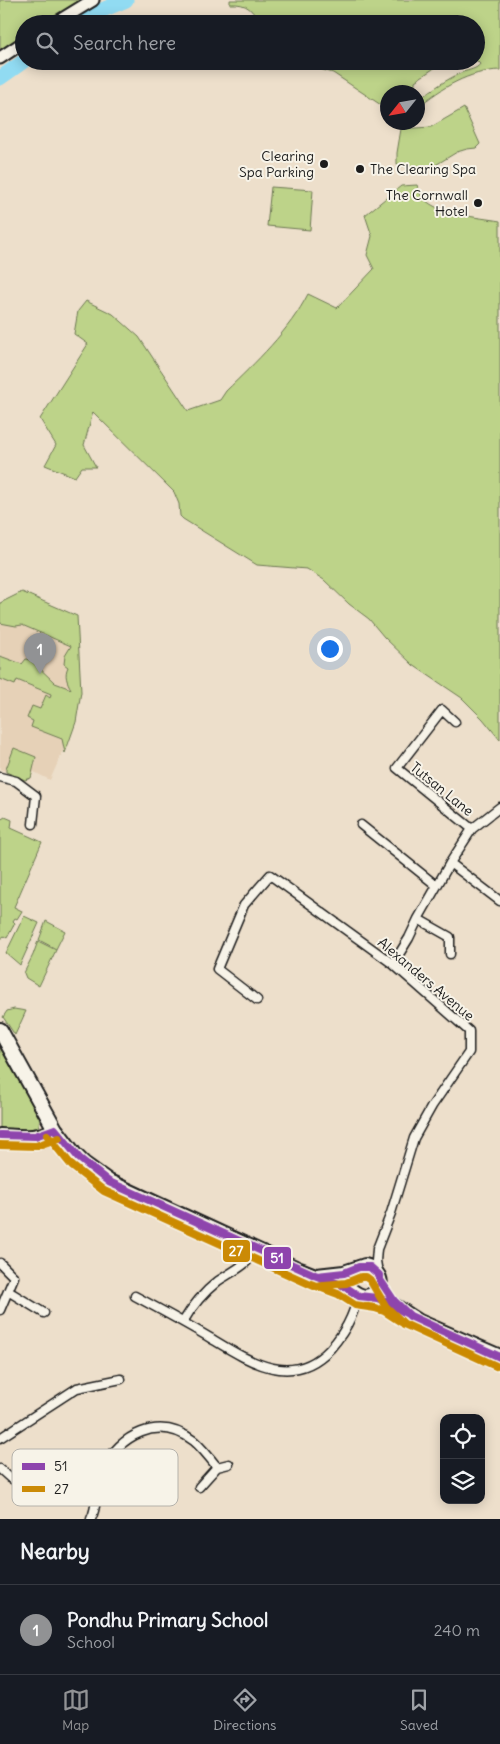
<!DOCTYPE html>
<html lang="en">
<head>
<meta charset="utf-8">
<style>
	body { margin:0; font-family:Delius,sans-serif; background:#242831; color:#f1f3f6 }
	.controls { position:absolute; right:15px; bottom:15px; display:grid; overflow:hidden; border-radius:10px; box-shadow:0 2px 12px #0003 }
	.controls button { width:45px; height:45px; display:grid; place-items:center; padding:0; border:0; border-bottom:1px solid #363941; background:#171b24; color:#f1f3f6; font:25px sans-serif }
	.compass { position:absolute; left:380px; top:85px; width:45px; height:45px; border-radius:50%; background:#171b24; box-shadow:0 2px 12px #0003; rotate:239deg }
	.you { position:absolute; left:329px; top:648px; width:18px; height:18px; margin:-12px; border:4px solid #fff; border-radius:50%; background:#1a73e8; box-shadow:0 0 0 8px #1a73e833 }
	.badge { display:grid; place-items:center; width:32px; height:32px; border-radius:50%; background:#919294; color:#fff; font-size:16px; font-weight:700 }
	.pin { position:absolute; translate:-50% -41px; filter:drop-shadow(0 1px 2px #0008) }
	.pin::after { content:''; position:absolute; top:26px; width:18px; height:15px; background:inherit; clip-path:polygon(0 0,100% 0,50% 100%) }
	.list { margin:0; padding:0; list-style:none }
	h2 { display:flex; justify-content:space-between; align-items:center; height:65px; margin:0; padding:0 20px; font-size:21px }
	h2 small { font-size:16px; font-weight:400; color:#9ea1a6 }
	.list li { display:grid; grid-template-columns:32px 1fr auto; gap:15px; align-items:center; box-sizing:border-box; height:90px; padding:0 20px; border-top:1px solid #363941 }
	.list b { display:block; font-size:19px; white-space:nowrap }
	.list p { margin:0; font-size:16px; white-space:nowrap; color:#9ea1a6 }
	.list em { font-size:16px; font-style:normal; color:#9ea1a6 }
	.icon { flex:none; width:28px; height:28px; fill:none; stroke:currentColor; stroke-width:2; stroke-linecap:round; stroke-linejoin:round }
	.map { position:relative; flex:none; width:500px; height:1519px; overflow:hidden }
	.search { position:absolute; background:#171b24; box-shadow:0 2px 12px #0003; left:15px; right:15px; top:15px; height:55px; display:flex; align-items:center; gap:12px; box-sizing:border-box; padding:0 18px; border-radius:28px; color:#9ea1a6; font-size:19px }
	.sheet { height:155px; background:#171b24 }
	nav { display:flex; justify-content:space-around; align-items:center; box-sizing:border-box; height:70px; border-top:1px solid #363941; background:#171b24; font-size:14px; color:#9ea1a6 }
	nav a { display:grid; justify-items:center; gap:2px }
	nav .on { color:#919294 }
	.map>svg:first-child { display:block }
	.built { fill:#e6d1b7 }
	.green { fill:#bdd389; stroke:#6c7852 }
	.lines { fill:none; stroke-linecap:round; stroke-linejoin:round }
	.river { stroke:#91dbf2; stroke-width:15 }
	.minor-casing { stroke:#1c1c1c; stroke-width:11 }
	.secondary-casing { stroke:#1c1c1c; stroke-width:15 }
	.primary-casing { stroke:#1c1c1c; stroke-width:16 }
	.trunk-casing { stroke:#1c1c1c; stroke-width:18 }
	.minor { stroke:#f7f3e8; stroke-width:8 }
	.secondary { stroke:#f7f3e8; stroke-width:11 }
	.primary { stroke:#f7f3e8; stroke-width:12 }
	.trunk { stroke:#f7f3e8; stroke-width:14 }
	.bus-1-casing { stroke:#f7f3e8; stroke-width:11 }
	.bus-2-casing { stroke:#f7f3e8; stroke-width:11 }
	.bus-1 { stroke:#8e44ad; stroke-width:8 }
	.bus-2 { stroke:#cb8a06; stroke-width:8 }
	.poi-dot { fill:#1c1c1c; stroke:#f7f3e8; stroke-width:2 }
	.labels { text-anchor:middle; stroke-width:4; stroke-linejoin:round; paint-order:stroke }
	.poi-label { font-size:14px; fill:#1c1c1c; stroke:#f7f3e8; text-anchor:end }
	.street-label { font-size:14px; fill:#1c1c1c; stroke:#f7f3e8 }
	.key { fill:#f7f3e8; stroke:#b5b2ab; stroke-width:1 }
	.key-label { font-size:14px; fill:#1c1c1c }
	.line-badge { stroke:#f7f3e8; stroke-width:2 }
	.badge-label { font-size:14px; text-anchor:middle; font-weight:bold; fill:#fff }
</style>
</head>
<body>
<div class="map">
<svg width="500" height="1519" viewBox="0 0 500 1519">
	<rect width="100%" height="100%" fill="#eddfcb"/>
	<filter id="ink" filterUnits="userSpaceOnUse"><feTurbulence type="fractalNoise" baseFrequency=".02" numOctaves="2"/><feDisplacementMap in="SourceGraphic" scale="10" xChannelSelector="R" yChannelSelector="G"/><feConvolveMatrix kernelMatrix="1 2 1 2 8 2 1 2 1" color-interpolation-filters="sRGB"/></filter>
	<g filter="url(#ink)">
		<path class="built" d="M 22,592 L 77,616 L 81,692 L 76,722 L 50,780 L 34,772 L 31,778 L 25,780 L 0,769 L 0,603 Z"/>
		<path class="green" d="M 0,0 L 83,0 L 43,24 L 24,24 L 24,37 L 0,54 Z
			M 230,0 L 500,0 L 500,70 C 469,71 441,88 418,107 L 418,97 L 419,99 C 433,89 447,79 463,72 C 469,70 477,69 480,64 L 476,60 L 476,24 L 261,24 C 252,10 248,3 230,4 Z
			M 287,61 L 445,61 L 415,81 L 415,92 L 388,92 L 387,109 L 333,73 L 310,66 Z
			M 464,108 L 480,144 L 476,148 L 467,149 L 457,152 L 429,169 L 416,170 L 397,164 L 397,153 L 401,129 L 431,127 Z
			M 417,185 C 419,190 420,196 424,199 C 440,215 478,217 500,221 L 500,740 L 483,719 L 462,698 L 413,665 L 384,637 L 369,619 L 349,604 L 324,580 L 307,569 L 257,565 L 183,519 L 180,516 L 179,504 L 174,492 L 93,412 L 84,445 L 96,467 L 82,467 L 75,477 L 45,465 L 56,445 L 40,419 L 88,344 L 74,334 L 78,311 L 86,301 L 113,314 L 139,337 L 188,411 L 220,400 L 226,391 C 255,363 290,330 308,294 L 337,308 L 374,269 L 367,255 L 372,236 L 365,215 L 401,186 Z
			M 271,187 L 313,190 L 310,230 L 267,226 Z
			M 22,592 L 77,616 L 81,692 L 76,722 L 65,753 L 62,739 L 31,727 L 33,721 L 27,718 L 32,706 L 40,709 L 46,695 L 50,698 L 51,694 L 17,680 L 15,685 L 0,679 L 0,656 L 22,664 L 26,659 L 31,660 L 55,683 L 71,689 C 67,682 64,675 68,667 L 64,664 L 65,656 L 71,646 L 22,625 L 16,626 L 0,623 L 0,603 Z
			M 14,748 L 36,757 L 31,778 L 25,780 L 6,772 L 6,769 Z
			M 5,817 L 12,820 L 11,828 L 42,842 L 14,907 L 22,911 L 17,919 L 15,918 L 13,921 L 15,923 L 7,938 L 4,936 L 0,939 L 0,820 Z
			M 24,916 L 39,923 L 20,965 L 6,953 Z
			M 46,921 L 65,931 L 56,949 L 39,940 Z
			M 38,941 L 56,950 L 39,986 L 26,978 L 24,973 L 33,955 Z
			M 14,1009 L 26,1011 L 15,1035 L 3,1017 L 7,1011 Z
			M 0,1041 L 40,1115 L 39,1125 L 35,1131 L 0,1130 Z
			M 373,1305 L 386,1309 L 402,1322 L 372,1308 Z"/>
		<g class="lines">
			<path class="river" d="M 82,24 L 100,11 L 126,0
				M 0,78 L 24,61"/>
			<g class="minor-casing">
				<path id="minor" d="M 455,722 L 442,710 L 397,768 L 472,829
					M 0,777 L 16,781 L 36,796 L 33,824
					M 361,825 L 437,886
					M 450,863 L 500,901
					M 418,919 L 450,937 L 450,954
					M 393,964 L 409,938 L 418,919 L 450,863 L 472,829 L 500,807
					M 257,1000 L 217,969 L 244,905 L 270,875 L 393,964 L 469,1031 L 469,1052 L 432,1106 L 414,1138 L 391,1213 L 377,1249 L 376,1261 L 378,1273
					M 0,1263 L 14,1277 L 0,1310
					M 8,1291 L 44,1313
					M 135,1296 C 161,1310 187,1324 212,1339 C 250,1362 292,1389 330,1349 C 338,1340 346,1329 351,1317 C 354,1310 356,1303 359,1296
					M 183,1322 C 192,1306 203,1293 218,1281 C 233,1271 248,1265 257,1249
					M 0,1438 L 77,1388 L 121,1379
					M 0,1469 L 10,1478 L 29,1487 L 96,1493
					M 199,1487 L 217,1467 L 229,1464
					M 91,1519 C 99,1504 94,1486 102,1470 C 120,1435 158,1414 194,1441 C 202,1448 210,1458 217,1467"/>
			</g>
			<g class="secondary-casing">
				<path id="secondary" d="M 54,24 L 93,0
					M 0,58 L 24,42"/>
			</g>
			<g class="primary-casing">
				<path id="primary" d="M 0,1135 C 21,1136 36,1139 55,1129"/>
			</g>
			<g class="trunk-casing">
				<path id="trunk" d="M 0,1030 L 55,1129 L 74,1154 L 84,1164 L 109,1182 L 139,1196 L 295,1268 C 305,1272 314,1276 324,1279 C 331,1282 339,1283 346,1287 C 352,1291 358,1297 366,1297 C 386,1295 383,1270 365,1266 L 344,1273 L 317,1276
					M 369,1296 L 388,1302 L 419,1322 L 500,1357"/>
			</g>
			<use href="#minor" class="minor"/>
			<use href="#secondary" class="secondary"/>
			<use href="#primary" class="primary"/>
			<use href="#trunk" class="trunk"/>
			<g class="bus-1-casing">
				<path id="bus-1" d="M 55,1129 L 79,1158 L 109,1182 L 317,1276 L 344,1273 L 359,1267 L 370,1267 L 379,1275 L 380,1280 L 394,1301 L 410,1316 L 500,1357
					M 0,1135 L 35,1136 L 55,1129
					M 314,1275 L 342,1285 L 359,1296 L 377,1298 L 388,1302 L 406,1313"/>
			</g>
			<g class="bus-2-casing">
				<path id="bus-2" d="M 47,1135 L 72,1166 L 104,1191 L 314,1286 L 346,1283 L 361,1277 L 366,1277 L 370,1280 L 386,1307 L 404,1324 L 496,1366
					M 0,1145 L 36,1146 L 59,1138
					M 311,1284 L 338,1294 L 355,1305 L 375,1308 L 384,1311 L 401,1322"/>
			</g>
			<use href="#bus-1" class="bus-1"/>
			<use href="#bus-2" class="bus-2"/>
		</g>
	</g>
	<g class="poi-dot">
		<circle cx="324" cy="164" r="5"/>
		<circle cx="360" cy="169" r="5"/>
		<circle cx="478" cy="203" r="5"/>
	</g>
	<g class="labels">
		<g class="poi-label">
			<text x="314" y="161">Clearing<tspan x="314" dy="16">Spa Parking</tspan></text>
			<text x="370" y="174" text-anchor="start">The Clearing Spa</text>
			<text x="468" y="200">The Cornwall<tspan x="468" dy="16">Hotel</tspan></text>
		</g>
		<g class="street-label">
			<text transform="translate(442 789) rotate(39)" y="5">Tutsan Lane</text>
			<text transform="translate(426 979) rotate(40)" y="5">Alexanders Avenue</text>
		</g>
	</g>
	<rect x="12" y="1449" width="166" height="57" rx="8" class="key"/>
	<rect x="22" y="1463" width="23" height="7" fill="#8e44ad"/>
	<rect x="22" y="1486" width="23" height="6" fill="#cb8a06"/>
	<g class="key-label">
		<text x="54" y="1471">51</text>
		<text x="54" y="1494">27</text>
	</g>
	<g class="line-badge">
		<rect x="222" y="1239" width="29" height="24" rx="5" fill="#cb8a06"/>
		<rect x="263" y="1246" width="29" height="24" rx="5" fill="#8e44ad"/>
	</g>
	<g class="badge-label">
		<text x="236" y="1256">27</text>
		<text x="277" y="1263">51</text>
	</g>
</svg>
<div class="controls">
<button><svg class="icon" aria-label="locate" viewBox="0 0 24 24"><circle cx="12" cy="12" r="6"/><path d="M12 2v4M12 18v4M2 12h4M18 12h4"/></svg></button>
<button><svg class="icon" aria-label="layers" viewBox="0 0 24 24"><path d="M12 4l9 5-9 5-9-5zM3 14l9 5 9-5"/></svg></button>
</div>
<svg class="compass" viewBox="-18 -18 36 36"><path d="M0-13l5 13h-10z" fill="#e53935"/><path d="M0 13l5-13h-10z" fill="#9ea1a6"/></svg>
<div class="you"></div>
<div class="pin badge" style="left:40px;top:674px">1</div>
<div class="search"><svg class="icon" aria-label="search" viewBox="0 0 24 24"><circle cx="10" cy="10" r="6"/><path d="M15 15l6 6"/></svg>Search here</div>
</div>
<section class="sheet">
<h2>Nearby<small></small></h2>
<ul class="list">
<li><span class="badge">1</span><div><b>Pondhu Primary School</b><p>School</p></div><em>240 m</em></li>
</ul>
</section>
<nav>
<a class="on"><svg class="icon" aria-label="map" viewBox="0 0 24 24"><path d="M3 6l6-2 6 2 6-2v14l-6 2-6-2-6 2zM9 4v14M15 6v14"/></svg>Map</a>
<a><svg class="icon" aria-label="directions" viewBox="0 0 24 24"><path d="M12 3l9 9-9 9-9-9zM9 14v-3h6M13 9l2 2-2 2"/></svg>Directions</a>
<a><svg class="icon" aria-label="saved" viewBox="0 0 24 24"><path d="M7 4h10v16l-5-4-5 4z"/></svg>Saved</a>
</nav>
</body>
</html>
